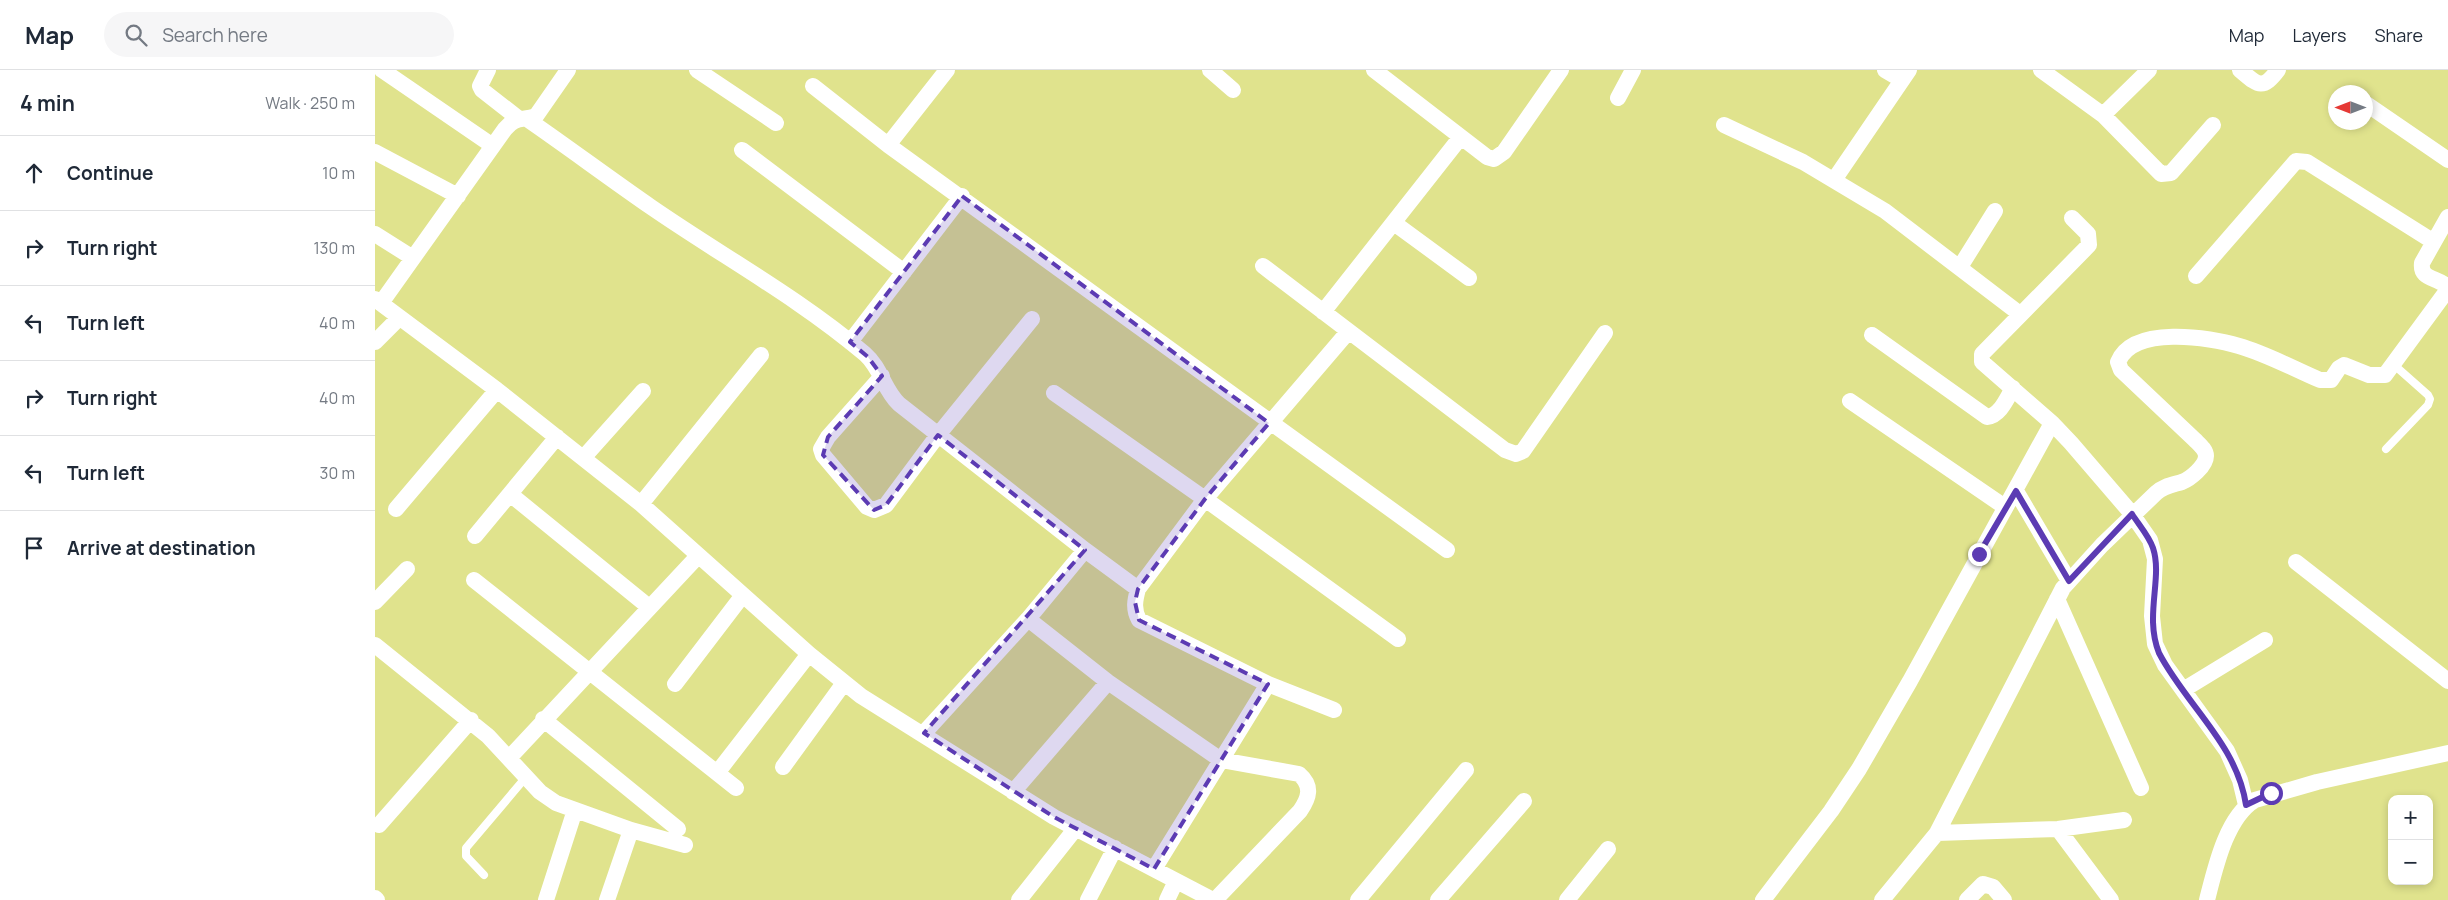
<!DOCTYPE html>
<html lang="en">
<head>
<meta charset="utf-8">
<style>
	body { margin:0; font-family:Manrope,sans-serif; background:#f6f6f7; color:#1f2937 }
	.controls { position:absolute; right:15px; bottom:15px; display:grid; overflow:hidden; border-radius:10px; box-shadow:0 2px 8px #0003 }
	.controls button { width:45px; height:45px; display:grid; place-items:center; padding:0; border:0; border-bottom:1px solid #e0e1e3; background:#fff; color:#1f2937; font:25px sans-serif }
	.compass { position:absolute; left:1953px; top:15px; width:45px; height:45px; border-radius:50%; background:#fff; box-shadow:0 2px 8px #0003; rotate:270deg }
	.stop { position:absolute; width:15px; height:15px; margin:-11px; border:4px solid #5c3bb3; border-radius:50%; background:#fff }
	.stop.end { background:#5c3bb3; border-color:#fff; box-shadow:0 1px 5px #0008 }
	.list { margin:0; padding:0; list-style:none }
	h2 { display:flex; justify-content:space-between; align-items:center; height:65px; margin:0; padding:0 20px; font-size:21px }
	h2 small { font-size:16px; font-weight:400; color:#747a83 }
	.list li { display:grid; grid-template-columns:32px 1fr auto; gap:15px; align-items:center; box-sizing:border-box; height:75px; padding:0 20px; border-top:1px solid #e0e1e3 }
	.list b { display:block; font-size:19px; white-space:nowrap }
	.list em { font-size:16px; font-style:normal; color:#747a83 }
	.icon { flex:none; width:28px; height:28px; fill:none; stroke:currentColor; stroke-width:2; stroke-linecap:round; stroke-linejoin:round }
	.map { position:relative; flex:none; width:2073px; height:830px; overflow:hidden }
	header { display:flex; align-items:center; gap:30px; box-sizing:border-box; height:70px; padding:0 25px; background:#fff; border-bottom:1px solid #e0e1e3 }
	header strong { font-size:24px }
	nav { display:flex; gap:28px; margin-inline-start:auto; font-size:18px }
	.search { width:350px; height:45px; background:#f6f6f7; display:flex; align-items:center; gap:12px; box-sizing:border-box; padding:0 18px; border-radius:28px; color:#747a83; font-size:19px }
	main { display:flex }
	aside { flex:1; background:#fff }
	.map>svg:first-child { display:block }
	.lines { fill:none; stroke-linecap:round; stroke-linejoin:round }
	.service { stroke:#fff; stroke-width:8 }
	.minor { stroke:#fff; stroke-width:16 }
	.route { stroke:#5c3bb3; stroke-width:6 }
	.marked { fill:#5c3bb3; fill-opacity:0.2; stroke:#5c3bb3; stroke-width:4; stroke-dasharray:10 6; stroke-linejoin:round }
</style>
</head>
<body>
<header>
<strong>Map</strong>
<div class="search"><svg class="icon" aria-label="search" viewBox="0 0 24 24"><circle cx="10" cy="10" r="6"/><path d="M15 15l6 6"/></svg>Search here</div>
<nav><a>Map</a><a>Layers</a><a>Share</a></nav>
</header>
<main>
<aside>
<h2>4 min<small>Walk · 250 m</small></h2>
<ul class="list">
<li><svg class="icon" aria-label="ahead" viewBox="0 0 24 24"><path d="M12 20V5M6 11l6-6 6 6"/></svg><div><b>Continue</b></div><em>10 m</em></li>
<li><svg class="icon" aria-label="right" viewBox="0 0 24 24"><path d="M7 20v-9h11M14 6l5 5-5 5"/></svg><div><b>Turn right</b></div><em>130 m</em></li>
<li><svg class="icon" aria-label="left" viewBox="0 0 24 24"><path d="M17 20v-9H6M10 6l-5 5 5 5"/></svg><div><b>Turn left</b></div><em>40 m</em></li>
<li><svg class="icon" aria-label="right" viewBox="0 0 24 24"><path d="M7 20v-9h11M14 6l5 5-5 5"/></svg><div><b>Turn right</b></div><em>40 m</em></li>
<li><svg class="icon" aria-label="left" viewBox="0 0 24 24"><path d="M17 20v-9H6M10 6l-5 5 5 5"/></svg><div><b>Turn left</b></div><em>30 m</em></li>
<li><svg class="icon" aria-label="arrive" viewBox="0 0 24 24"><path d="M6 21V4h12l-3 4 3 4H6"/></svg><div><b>Arrive at destination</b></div></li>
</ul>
</aside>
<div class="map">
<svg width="2073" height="830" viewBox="0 0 2073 830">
	<rect width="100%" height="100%" fill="#e0e38d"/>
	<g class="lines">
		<path class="service" d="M 2011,379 L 2053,335 L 2055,329 L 2053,325 L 2018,294
			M 109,805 L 91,786 L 91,778 L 151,707"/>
		<path class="minor" d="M 7,0 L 118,76
			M 113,0 L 105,16 L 107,20 L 143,48
			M 322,0 L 401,53
			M 572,0 L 513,75 L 1072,480
			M 835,0 L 858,20
			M 999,0 L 1112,87 L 1119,89 L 1129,82 L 1186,0
			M 1510,0 L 1527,10
			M 1666,0 L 1728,45 L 1786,104 L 1796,103 L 1838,55
			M 1865,0 C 1883,15 1887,21 1903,0
			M 438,16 L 513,75
			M 1243,28 L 1258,0
			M 1990,33 L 2073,90
			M 1728,45 L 1774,0
			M 152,49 C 194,78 234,108 276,137 C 347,186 424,228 490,284 C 506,298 509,320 524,334 L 710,480 L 763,519 L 830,429 L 973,262
			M 1349,55 L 1428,92 L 1510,141 L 1645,244
			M 367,80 L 529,202
			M 0,82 L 83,126
			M 1459,110 L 1534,0
			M 1697,148 L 1713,164 L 1714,175 L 1607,284 L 1607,292 L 1677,353 L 1696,373 L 1757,444 L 1775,470 L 1780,489 L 1777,546 L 1780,574 L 1790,595 L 1852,681 L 1865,710 L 1871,735
			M 1019,153 L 1094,208
			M 0,164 L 38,188
			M 888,196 L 1130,380 L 1141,384 L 1148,381 L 1230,263
			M 1585,197 L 1620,141
			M 1821,206 L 1921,91 L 1932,92 L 2059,172
			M 0,229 L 122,320 L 266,434 L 434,584 L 486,626 L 679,747 L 838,830
			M 6,233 L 130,59 C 141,46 146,51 161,46 L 193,0
			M 948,242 L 1085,68
			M 1497,265 L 1612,347 C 1625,346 1632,328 1638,318
			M 0,272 L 24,248
			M 475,272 L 587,126
			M 507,306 L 453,367 L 446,379 L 448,385 L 492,437 L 499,440 L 511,435 L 563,365 L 657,249
			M 679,323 L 830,429 L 1023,569
			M 1475,331 L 1630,437
			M 209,387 L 268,321
			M 1641,421 L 1694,511
			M 135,424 L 274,537
			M 266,434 L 386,285
			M 21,439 L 122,320
			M 100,466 L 182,367
			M 710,480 L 653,549 L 733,612 L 846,690 L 924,704 C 938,716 934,728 925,741 L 840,830
			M 1921,492 L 2073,611
			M 99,510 L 361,718
			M 763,519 C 760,530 758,539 764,550 L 893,614 L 779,799
			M 1682,529 L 1766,718
			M 0,532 L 32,499
			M 0,575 L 113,666 L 165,722 L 181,733 L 256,760 L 232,830
			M 300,614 L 368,525
			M 893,614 L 959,640
			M 1808,620 L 1890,570
			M 168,649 L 303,759
			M 549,663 L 653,549
			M 135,687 L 323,486
			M 408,697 L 469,613
			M 342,703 L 434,584
			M 638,722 L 733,612
			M 4,755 L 96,650
			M 1683,759 L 1736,830
			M 256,760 L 310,775
			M 1562,763 L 1683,759 L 1749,750
			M 0,828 L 2,830
			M 171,830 L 200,740
			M 644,830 L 701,758
			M 713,830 L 740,778
			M 792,830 L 801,811
			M 983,830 L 1091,700
			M 1063,830 L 1149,731
			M 1192,830 L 1233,779
			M 1388,830 L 1456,741 L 1484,699 L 1535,611 L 1677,353
			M 1507,830 L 1562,763 L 1688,518 L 1727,475 L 1781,423 C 1789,416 1797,415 1807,412 C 1815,409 1831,396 1831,386 C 1831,380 1825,375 1820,370 L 1746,300 L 1743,292 C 1758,255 1834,267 1864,276 C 1892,284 1919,299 1945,310 L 1956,310 L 1964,298 L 1969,295 L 1994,305 L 2010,305 L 2071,222 L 2070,215 C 2060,207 2045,209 2047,193 L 2073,147
			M 1592,830 L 1608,814 L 1618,817 L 1629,830
			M 1832,830 C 1840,799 1851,747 1880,730 L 1942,712 L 2073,683"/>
	</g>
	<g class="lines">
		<path class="route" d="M 1604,484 L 1641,421 L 1694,511 L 1757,444 C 1764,455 1774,466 1778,478 C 1788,508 1769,546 1784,583 C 1811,635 1862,674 1871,735 L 1896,723"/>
	</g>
	<path class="marked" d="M 587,126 L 894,353 L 830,429 L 763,519 L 760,532 L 764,550 L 893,614 L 779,799 L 679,747 L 549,663 L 710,480 L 563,365 L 511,435 L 499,440 L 448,385 L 453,367 L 507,306 L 493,287 L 475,272 Z"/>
</svg>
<div class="controls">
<button>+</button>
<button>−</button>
</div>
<svg class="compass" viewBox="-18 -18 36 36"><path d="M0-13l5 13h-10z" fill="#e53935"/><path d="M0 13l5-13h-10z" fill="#747a83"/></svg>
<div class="stop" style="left:1896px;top:723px"></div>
<div class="stop end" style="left:1604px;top:484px"></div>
</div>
</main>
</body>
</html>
